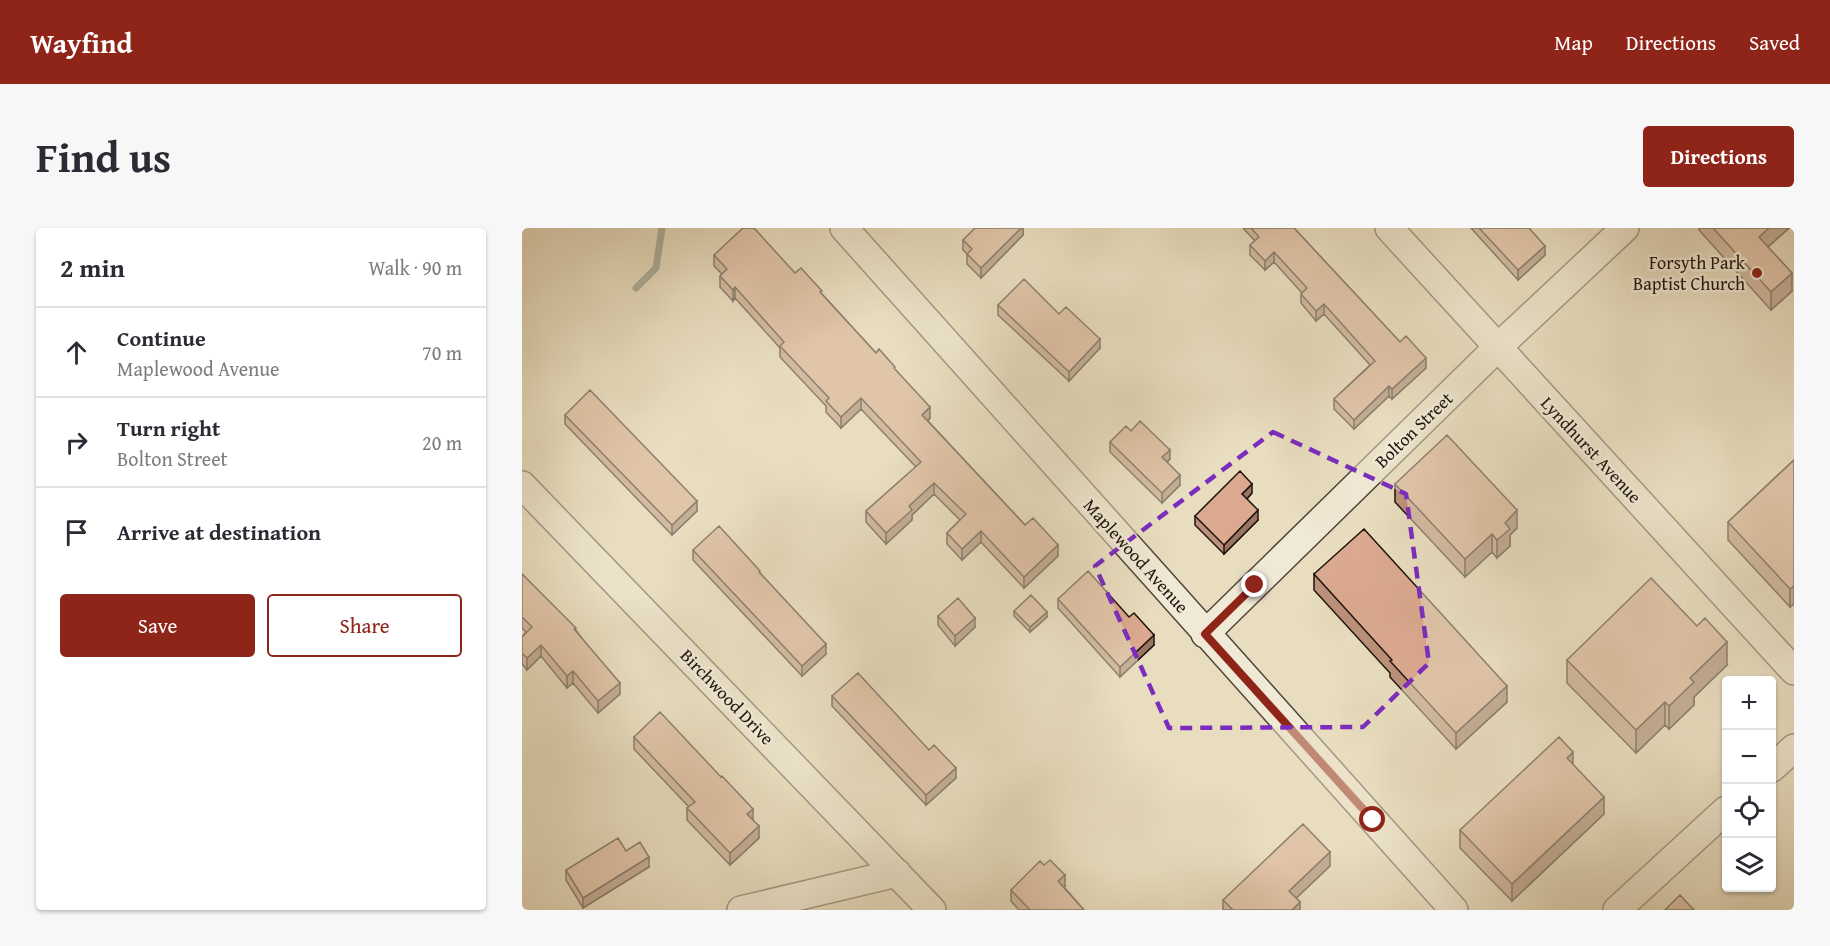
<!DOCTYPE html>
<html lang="en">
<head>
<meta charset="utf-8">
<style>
	body { margin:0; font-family:"Gentium Book Plus",serif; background:#f7f7f7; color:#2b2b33 }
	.controls { position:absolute; right:18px; bottom:18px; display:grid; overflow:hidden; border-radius:6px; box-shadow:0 2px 4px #0004 }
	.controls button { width:54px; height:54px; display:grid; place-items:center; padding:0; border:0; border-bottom:2px solid #e1e1e2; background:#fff; color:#2b2b33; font:30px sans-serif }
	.stop { position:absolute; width:18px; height:18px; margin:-14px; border:4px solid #8f2418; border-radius:50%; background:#fff }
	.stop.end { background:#8f2418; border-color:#fff; box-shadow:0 2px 6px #0008 }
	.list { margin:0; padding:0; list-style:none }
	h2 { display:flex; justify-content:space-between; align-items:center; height:78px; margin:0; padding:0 24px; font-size:26px }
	h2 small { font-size:20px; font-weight:400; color:#7c7c81 }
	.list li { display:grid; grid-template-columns:39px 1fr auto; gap:18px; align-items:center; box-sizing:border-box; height:90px; padding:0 24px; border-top:2px solid #e1e1e2 }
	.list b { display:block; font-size:22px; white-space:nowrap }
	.list p { margin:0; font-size:20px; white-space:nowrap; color:#7c7c81 }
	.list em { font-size:20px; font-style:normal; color:#7c7c81 }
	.actions { display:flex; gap:12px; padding:18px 24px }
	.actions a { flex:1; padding:14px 0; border:2px solid #8f2418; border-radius:6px; text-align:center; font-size:21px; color:#8f2418 }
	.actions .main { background:#8f2418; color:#fff }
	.icon { flex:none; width:33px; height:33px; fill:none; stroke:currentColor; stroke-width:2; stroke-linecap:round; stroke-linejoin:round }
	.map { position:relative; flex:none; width:1272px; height:682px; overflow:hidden; border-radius:6px }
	header { display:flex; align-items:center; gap:36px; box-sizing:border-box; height:84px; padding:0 30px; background:#8f2418; color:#fff }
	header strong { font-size:28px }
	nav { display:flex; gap:33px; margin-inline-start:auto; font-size:21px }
	.intro { display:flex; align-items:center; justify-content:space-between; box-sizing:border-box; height:144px; padding:0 36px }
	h1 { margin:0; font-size:42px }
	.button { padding:15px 27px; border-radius:6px; background:#8f2418; color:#fff; font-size:21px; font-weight:700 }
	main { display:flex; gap:36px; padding:0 36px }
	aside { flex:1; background:#fff; border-radius:6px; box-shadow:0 2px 4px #0004 }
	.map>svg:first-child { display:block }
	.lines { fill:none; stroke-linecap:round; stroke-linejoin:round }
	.stream { stroke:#67786f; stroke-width:7 }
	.minor-casing { stroke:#50463a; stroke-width:30 }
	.minor { stroke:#f0e9d5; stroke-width:27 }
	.wall { fill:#bb917b; stroke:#1e130d; stroke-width:1.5 }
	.shaded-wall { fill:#997664; stroke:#1e130d; stroke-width:1.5 }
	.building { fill:#daa98f; stroke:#1e130d; stroke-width:1.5 }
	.route { stroke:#8f2418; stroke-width:8 }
	.marked { fill:none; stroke:#7b2cbf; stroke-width:4.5; stroke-dasharray:12 8; stroke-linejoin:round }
	.poi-dot { fill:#8f2418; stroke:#f0e9d5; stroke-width:2 }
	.labels { text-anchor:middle; stroke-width:5; stroke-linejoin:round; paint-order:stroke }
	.poi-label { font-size:18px; fill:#1e130d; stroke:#f0e9d5; text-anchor:end }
	.street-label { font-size:18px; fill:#1e130d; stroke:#f0e9d5 }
</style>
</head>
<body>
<header>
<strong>Wayfind</strong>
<nav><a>Map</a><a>Directions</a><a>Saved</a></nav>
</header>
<div class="intro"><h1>Find us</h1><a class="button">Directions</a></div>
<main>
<aside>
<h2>2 min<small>Walk · 90 m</small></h2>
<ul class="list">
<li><svg class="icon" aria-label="ahead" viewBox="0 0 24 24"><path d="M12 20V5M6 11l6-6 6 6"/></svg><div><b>Continue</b><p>Maplewood Avenue</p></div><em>70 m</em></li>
<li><svg class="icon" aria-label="right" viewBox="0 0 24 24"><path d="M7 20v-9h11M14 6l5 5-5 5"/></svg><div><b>Turn right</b><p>Bolton Street</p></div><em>20 m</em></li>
<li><svg class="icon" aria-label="arrive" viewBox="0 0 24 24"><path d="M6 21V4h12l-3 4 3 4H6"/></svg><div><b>Arrive at destination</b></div></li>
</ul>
<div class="actions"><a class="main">Save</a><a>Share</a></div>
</aside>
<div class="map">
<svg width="1272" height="682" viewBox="0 0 1272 682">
	<rect width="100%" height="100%" fill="#e8ddbf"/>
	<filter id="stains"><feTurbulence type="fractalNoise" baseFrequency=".00333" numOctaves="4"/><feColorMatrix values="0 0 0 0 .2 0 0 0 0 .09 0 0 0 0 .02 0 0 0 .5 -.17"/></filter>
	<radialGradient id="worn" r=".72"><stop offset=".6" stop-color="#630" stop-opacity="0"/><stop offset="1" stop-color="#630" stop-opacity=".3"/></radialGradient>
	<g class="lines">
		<path class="stream" d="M 114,60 L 134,40 L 140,0"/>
		<g class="minor-casing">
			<path id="minor" d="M 322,0 L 932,682
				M 867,0 L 1272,443
				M 0,257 L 410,682
				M 683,406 L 975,120 L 1103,0
				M 1250,540 L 1272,520
				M 219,682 L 375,645
				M 1095,682 L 1204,582"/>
		</g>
		<use href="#minor" class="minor"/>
	</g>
	<path class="wall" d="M 501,0 L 501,7 L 459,50 L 445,36 L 445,26 L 441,22 L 441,12 Z
		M 721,0 L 772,0 L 878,114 L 904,140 L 870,171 L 867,168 L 832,201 L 812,181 L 812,171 L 848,137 L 802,86 L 794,93 L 779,75 L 779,66 L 780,65 L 752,34 L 743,42 L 728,27 L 728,17 L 733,13 Z
		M 949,0 L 1007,0 L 1023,27 L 996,52 Z
		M 1177,0 L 1267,0 L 1246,19 L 1270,63 L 1249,82 L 1177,2 Z
		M 192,27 L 273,45 L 300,66 L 354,125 L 373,142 L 408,190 L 406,193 L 503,297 L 536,328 L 502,360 L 459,314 L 440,332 L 425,316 L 425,305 L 438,292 L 412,266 L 390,287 L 390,292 L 364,316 L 344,294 L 344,283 L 394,239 L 339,181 L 319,200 L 304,184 L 304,178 L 258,129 L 258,120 L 213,70 L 211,73 L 198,59 L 198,48 L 200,46 L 192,38 Z
		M 476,77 L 537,86 L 578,120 L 547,153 L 476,87 Z
		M 43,187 L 175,283 L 150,307 L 43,196 Z
		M 609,203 L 648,231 L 645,234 L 658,257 L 640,275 L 588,224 L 588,214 Z
		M 1272,232 L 1268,379 L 1206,312 L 1206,294 Z
		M 873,256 L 995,300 L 988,307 L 988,318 L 975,330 L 970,324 L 943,349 L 873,274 Z
		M 730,265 L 725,271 L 736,292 L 702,326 L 673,297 L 673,288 Z
		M 171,322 L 238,345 L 304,426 L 280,448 L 171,332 Z
		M 0,346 L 54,402 L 98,466 L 76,485 L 51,455 L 45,460 L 19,428 L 5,442 L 0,436 L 0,409 L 4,404 L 0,400 Z
		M 792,346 L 985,474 L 934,521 L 868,449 L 868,445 L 792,362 Z
		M 536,371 L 607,389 L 632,417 L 598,449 L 536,380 Z
		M 492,383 L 525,389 L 508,404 L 492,388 Z
		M 416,388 L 453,399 L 433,418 L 416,397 Z
		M 1045,432 L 1205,437 L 1172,469 L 1172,477 L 1147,501 L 1143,497 L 1114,525 L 1045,455 Z
		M 310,468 L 407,522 L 434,550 L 404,577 L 310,478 Z
		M 112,509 L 231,592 L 237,610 L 208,637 L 165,592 L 165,580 L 167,579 L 112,521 Z
		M 1051,537 L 1082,586 L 990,673 L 938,620 L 938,602 Z
		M 104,623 L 127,639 L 61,680 L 44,652 L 44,642 Z
		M 808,638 L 774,670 L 778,682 L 701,682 L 701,672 Z
		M 543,658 L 542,659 L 562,682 L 497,682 L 489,673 L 489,662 Z"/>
	<path class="shaded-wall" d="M 499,0 L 501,0 L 501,7 L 459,50 L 459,40 Z
		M 1247,0 L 1267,0 L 1237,27 L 1237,9 Z
		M 1023,18 L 1023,27 L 996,52 L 996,42 Z
		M 752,24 L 752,34 L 743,42 L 743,33 Z
		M 1270,45 L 1270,63 L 1249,82 L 1249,64 Z
		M 213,59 L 213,70 L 211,73 L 211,62 Z
		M 802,76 L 802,86 L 794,93 L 794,83 Z
		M 578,111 L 578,120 L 547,153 L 547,144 Z
		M 904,130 L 904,140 L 870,171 L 870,161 Z
		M 867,158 L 867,168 L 832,201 L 832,192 Z
		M 339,170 L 339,181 L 319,200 L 319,189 Z
		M 408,179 L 408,190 L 400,198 L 400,187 Z
		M 648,222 L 648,231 L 640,239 L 640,229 Z
		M 658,247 L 658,257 L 640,275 L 640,265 Z
		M 412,255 L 412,266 L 390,287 L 390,292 L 364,316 L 364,305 L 387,278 Z
		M 730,256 L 730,265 L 720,276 L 720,266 Z
		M 175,273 L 175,283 L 150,307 L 150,297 Z
		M 736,282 L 736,292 L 702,326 L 702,317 Z
		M 995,282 L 995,300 L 988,307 L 988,318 L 975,330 L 975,312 L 983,295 Z
		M 459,303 L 459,314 L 440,332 L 440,321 Z
		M 970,306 L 970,324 L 943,349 L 943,331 Z
		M 536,317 L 536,328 L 502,360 L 502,349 Z
		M 1272,358 L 1272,376 L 1268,379 L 1268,361 Z
		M 525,384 L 525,389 L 508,404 L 508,399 Z
		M 453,390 L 453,399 L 433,418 L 433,408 Z
		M 632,407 L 632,417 L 598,449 L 598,439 Z
		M 1205,414 L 1205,437 L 1172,469 L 1172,477 L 1147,501 L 1147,478 L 1168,450 Z
		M 304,416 L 304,426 L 280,448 L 280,438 Z
		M 19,417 L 19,428 L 5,442 L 5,430 Z
		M 51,443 L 51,455 L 45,460 L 45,448 Z
		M 98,455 L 98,466 L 76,485 L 76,473 Z
		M 985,458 L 985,474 L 934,521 L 934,505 Z
		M 1143,474 L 1143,497 L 1114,525 L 1114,502 Z
		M 1051,524 L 1051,542 L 1045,530 Z
		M 434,540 L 434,550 L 404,577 L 404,567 Z
		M 1082,569 L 1082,586 L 990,673 L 990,656 Z
		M 231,581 L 231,593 L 225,586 Z
		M 237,598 L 237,610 L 208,637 L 208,625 Z
		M 808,624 L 808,638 L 767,677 L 767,663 Z
		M 127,629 L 127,639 L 61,680 L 61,670 Z
		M 543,647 L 543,658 L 536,665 L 536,653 Z
		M 778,674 L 778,682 L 770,682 Z"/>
	<path class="building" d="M 221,0 L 232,0 L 273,45 L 279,40 L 300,63 L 298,64 L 354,125 L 357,121 L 373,139 L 372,140 L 408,179 L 400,187 L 503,297 L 511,290 L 536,317 L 502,349 L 459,303 L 440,321 L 425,305 L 444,286 L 412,255 L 387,278 L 390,282 L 364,305 L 344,283 L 399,234 L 339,170 L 319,189 L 304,173 L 307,170 L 258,118 L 262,114 L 213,59 L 211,62 L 198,48 L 205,41 L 192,27 Z
		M 453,0 L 499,0 L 459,40 L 445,26 L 450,21 L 441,12 Z
		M 729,0 L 772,0 L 878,114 L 884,108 L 904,130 L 870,161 L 867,158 L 832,192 L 812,171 L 853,133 L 802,76 L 794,83 L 779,66 L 785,60 L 752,24 L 743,33 L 728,17 L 737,9 Z
		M 957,0 L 1007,0 L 1023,18 L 996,42 Z
		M 1191,0 L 1247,0 L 1237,9 L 1270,45 L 1249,64 Z
		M 502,51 L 537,86 L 544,79 L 578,111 L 547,144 L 476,77 Z
		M 68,162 L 175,273 L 150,297 L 43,187 Z
		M 618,193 L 648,222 L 640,229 L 658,247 L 640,265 L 588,214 L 604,198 L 609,203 Z
		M 925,207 L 995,282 L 983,295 L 988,301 L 975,312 L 970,306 L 943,331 L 873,256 Z
		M 1272,232 L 1272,358 L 1268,361 L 1206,294 Z
		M 718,243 L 730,256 L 720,266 L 736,282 L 702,317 L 673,288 Z
		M 197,298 L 238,343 L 237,344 L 304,416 L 280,438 L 171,322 Z
		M 842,301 L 985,458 L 934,505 L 868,433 L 870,432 L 792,346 Z
		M 566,343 L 607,389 L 612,385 L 632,407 L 598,439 L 536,371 Z
		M 0,346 L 54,400 L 52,401 L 98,455 L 76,473 L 51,443 L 45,448 L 19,417 L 5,430 L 0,425 L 0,409 L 10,399 L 0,389 Z
		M 1129,350 L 1175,398 L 1183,390 L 1205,414 L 1168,450 L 1172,454 L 1147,478 L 1143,474 L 1114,502 L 1045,432 Z
		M 509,367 L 525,384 L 508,399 L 492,383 Z
		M 436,370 L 453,390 L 433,408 L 416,388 Z
		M 336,445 L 407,522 L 412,517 L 434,540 L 404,567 L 310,468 Z
		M 138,484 L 199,549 L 200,548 L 231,581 L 225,586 L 237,598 L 208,625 L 165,580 L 173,574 L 112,509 Z
		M 1037,509 L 1051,524 L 1045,530 L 1082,569 L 990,656 L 938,602 Z
		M 781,596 L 808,624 L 767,663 L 778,674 L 770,682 L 711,682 L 701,672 Z
		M 96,610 L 104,623 L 118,614 L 127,629 L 61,670 L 44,642 Z
		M 528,632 L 543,647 L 536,653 L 562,682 L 508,682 L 489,662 L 518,633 L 522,637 Z
		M 1158,667 L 1172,682 L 1143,682 Z"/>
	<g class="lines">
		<path class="route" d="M 733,357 L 683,406 L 851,592"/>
	</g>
	<path d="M0 0H1272V682H0ZM 751,204 L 884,266 L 907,435 L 841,499 L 647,500 L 573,338 Z" fill="#e8ddbf" fill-opacity=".55" fill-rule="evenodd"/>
	<path class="marked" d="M 751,204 L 884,266 L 907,435 L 841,499 L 647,500 L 573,338 Z"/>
	<circle class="poi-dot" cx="1235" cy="45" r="6"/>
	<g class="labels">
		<g class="poi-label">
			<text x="1223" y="41">Forsyth Park<tspan x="1223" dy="21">Baptist Church</tspan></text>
		</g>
		<g class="street-label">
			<text transform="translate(892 202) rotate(-44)" y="6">Bolton Street</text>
			<text transform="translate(1069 222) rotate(47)" y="6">Lyndhurst Avenue</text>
			<text transform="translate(614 328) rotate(48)" y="6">Maplewood Avenue</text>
			<text transform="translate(205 469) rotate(46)" y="6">Birchwood Drive</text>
		</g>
	</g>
	<rect width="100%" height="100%" filter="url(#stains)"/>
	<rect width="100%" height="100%" fill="url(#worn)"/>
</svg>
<div class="controls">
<button>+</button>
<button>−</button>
<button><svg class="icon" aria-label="locate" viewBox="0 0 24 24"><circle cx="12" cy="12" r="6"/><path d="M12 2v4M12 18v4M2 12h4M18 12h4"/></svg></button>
<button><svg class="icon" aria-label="layers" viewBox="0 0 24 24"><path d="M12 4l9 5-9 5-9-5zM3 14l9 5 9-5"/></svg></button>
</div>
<div class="stop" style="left:851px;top:592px"></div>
<div class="stop end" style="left:733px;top:357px"></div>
</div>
</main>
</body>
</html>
